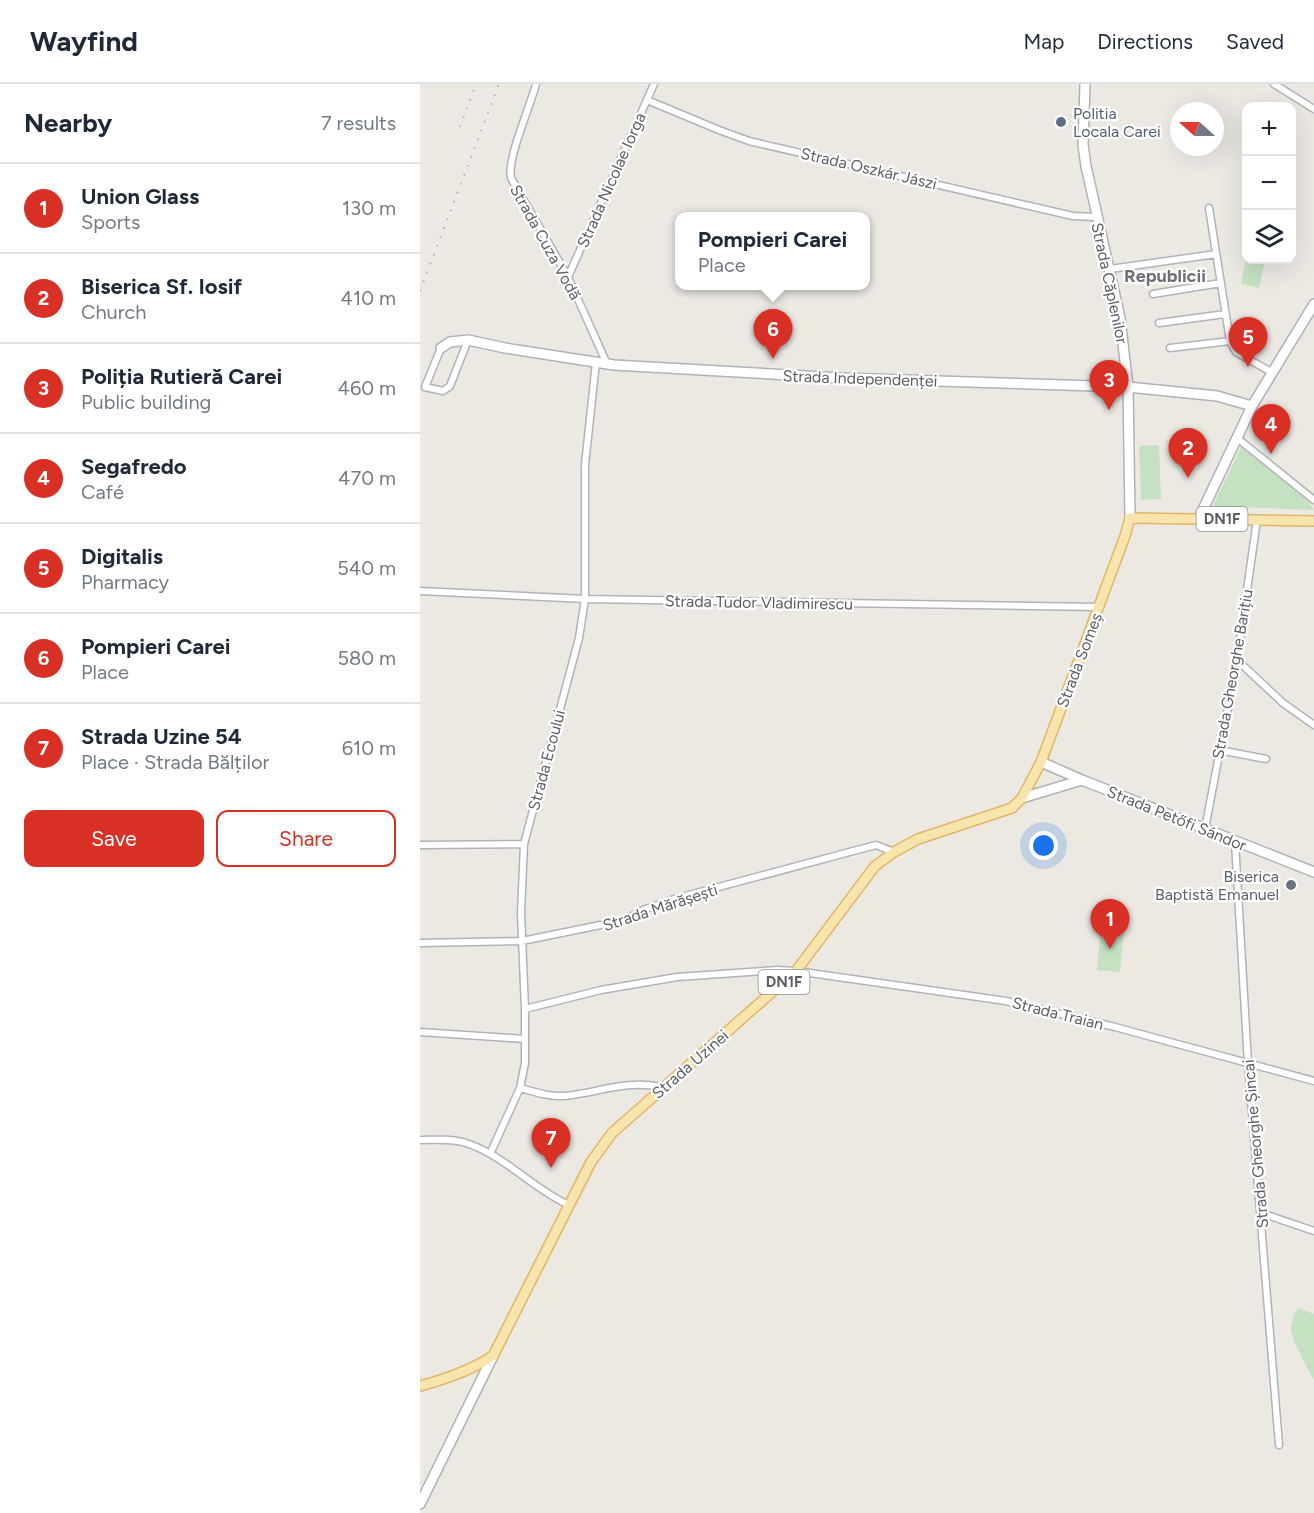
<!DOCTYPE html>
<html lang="en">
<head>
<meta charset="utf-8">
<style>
	body { margin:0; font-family:Figtree,sans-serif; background:#f2f2f3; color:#1f2937 }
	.controls { position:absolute; right:18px; top:18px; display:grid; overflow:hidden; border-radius:12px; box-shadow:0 6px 24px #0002 }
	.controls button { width:54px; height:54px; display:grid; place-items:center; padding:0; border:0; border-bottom:2px solid #e0e1e3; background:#fff; color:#1f2937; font:30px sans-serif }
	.compass { position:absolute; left:750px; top:18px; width:54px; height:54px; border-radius:50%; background:#fff; box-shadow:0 6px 24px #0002; rotate:291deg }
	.you { position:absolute; left:624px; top:762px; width:21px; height:21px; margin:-15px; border:4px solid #fff; border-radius:50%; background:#1a73e8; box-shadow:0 0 0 9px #1a73e833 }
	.badge { display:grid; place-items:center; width:39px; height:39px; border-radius:50%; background:#d93025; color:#fff; font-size:20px; font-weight:700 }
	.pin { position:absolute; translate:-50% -50px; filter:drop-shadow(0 2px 3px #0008) }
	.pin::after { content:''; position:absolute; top:32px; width:21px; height:18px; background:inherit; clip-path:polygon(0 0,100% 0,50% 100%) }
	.popup { position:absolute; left:255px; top:128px; width:195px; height:78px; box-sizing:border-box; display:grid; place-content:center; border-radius:12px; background:#fff; filter:drop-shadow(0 2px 4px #0005); font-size:20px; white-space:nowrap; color:#747a83 }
	.popup b { font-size:22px; color:#1f2937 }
	.popup::after { content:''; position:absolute; left:50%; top:100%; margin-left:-12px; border:12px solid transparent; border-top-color:#fff }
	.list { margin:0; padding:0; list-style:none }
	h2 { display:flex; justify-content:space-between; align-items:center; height:78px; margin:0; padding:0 24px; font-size:26px }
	h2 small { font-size:20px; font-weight:400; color:#747a83 }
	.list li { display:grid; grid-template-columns:39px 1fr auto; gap:18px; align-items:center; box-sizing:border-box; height:90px; padding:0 24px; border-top:2px solid #e0e1e3 }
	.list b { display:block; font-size:22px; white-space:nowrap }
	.list p { margin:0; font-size:20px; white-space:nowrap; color:#747a83 }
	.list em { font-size:20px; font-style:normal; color:#747a83 }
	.actions { display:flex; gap:12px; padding:18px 24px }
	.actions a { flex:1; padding:14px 0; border:2px solid #d93025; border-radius:12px; text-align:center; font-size:21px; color:#d93025 }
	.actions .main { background:#d93025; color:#fff }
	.icon { flex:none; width:33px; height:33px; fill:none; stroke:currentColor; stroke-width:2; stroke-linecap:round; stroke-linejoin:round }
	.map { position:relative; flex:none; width:894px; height:1429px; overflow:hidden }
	header { display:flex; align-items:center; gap:36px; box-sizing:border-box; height:84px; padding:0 30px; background:#fff; border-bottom:2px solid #e0e1e3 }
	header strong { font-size:28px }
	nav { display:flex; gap:33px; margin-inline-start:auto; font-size:21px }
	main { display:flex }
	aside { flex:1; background:#fff }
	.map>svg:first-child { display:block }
	.green { fill:#c4e1c1 }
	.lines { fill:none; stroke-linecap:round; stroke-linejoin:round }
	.street-casing { stroke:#b0b3b7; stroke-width:9 }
	.secondary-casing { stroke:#afb2b6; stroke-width:12 }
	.primary-casing { stroke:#e3b665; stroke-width:12 }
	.street { stroke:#fff; stroke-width:6 }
	.secondary { stroke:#fff; stroke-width:9 }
	.primary { stroke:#f7e5ad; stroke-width:9 }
	.rail { stroke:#b1b2b2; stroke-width:2; stroke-dasharray:1.5 8; stroke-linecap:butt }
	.service-dot { fill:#5c6f8a; stroke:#fff; stroke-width:2 }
	.worship-dot { fill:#6b7280; stroke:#fff; stroke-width:2 }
	.labels { text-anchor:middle; stroke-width:4.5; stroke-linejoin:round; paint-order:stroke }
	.shield { fill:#fff; stroke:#8c8e91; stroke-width:1.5 }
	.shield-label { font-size:15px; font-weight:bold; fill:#5b5e62 }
	.service-label { font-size:16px; fill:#4e5e75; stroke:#fff; text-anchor:start }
	.street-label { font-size:16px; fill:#5b5e62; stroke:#fff }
	.worship-label { font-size:16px; fill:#5b616d; stroke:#fff; text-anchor:end }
	.neighbourhood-label { font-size:18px; font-weight:bold; fill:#6c7074; stroke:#fff }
</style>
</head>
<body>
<header>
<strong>Wayfind</strong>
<nav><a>Map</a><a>Directions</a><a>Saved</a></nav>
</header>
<main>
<aside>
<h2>Nearby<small>7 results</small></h2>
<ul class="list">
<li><span class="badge">1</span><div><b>Union Glass</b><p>Sports</p></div><em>130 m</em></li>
<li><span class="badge">2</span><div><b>Biserica Sf. Iosif</b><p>Church</p></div><em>410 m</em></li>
<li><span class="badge">3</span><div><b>Poliția Rutieră Carei</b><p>Public building</p></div><em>460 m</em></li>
<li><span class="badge">4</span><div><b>Segafredo</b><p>Café</p></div><em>470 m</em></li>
<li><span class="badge">5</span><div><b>Digitalis</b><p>Pharmacy</p></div><em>540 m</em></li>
<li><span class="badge">6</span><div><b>Pompieri Carei</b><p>Place</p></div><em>580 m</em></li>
<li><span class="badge">7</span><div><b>Strada Uzine 54</b><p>Place · Strada Bălților</p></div><em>610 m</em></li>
</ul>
<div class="actions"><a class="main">Save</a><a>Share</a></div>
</aside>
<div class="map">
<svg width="894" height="1429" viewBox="0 0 894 1429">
	<rect width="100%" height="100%" fill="#ece9e3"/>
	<path class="green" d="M 826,174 L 826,176 L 845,176 L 839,204 L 821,200 Z
		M 739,361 L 741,415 L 721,416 L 719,362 Z
		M 821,363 L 886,414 L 894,426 L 793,422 Z
		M 681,842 L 704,844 L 700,888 L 677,886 Z
		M 879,1224 L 894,1230 L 894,1295 C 889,1289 872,1254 871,1247 C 870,1240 874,1229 879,1224 Z"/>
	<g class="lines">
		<g class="street-casing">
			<path id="street" d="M 116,0 C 110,24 87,73 91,94 L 148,193 L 187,280
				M 854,0 L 894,25
				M 227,16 L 299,46 L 329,57 L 653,132 L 676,133
				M 789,124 L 810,257 L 816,268 L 851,288
				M 690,185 L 796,170
				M 148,193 L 234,0
				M 733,210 L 801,199
				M 739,239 L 805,230
				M 21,264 L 5,303 L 23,307 L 30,302 L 48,256
				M 750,264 L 810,257
				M 817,354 L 894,416
				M 0,507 L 165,515 L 679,523
				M 817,576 L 863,619 L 894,641
				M 799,666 L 846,675
				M 785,745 L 817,576 L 837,436
				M 815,758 L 828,979 L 859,1361
				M 0,761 L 104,760
				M 0,859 L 102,857 L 205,836 L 223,826 L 254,815 L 456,761 L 474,768
				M 105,925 L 181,906 L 257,893 L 357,886 L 376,887 L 586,917 L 695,943 L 894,997
				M 0,948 L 105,955
				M 100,1004 C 115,1008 129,1013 145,1012 C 182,1008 203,996 242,1003
				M 0,1056 C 15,1056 31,1054 46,1059 C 84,1071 113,1105 149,1121
				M 70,1070 L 100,1004 L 105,979 L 105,925 L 101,829 L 104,760 L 159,554 L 165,515 L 165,381 L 176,278
				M 841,1129 L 894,1147"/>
		</g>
		<g class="secondary-casing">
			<path id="secondary" d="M 665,0 L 663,61 L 666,82 L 700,234 L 708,303 L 710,434
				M 21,264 L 30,258 L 48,256 L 85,264 L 194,281 L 421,294 L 708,303 L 797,312 L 832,322
				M 779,434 L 832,322 L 894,220
				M 621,678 L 662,696 L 894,788
				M 602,714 L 662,696
				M 0,1420 L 73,1272"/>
		</g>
		<g class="primary-casing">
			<path id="primary" d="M 0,1302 C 26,1295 50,1287 73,1272 L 171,1078 L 192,1049 L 376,887 L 455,782 L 474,768 L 498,755 L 592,724 L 602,714 L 621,678 L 705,452 L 710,434 L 894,437"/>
		</g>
		<use href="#street" class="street"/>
		<use href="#secondary" class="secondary"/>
		<use href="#primary" class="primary"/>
		<path class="rail" d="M 40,43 L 56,0
			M 0,207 L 79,0"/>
	</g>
	<circle class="service-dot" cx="641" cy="38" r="6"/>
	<circle class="worship-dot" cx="871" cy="801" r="6"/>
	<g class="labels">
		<g class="shield">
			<rect x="776.5" y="423" width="51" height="24" rx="4.5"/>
			<rect x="338.5" y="886" width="51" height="24" rx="4.5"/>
		</g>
		<g class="shield-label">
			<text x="802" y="440">DN1F</text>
			<text x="364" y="903">DN1F</text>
		</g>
		<g class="service-label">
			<text x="653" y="35">Politia<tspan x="653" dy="18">Locala Carei</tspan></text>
		</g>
		<g class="street-label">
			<text transform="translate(449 84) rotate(13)" y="6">Strada Oszkár Jászi</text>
			<text transform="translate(191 96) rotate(-66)" y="6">Strada Nicolae Iorga</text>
			<text transform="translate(126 158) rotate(61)" y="6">Strada Cuza Vodă</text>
			<text transform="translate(690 199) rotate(78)" y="6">Strada Căplenilor</text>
			<text transform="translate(440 294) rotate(2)" y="6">Strada Independenței</text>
			<text transform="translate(339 518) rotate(1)" y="6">Strada Tudor Vladimirescu</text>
			<text transform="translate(659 576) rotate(-69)" y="6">Strada Someș</text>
			<text transform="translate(812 590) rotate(-80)" y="6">Strada Gheorghe Barițiu</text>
			<text transform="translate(126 676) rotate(-75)" y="6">Strada Ecoului</text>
			<text transform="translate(757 734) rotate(22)" y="6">Strada Petőfi Sándor</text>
			<text transform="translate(240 823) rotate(-18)" y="6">Strada Mărășești</text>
			<text transform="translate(638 929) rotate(14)" y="6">Strada Traian</text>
			<text transform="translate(270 980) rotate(-41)" y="6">Strada Uzinei</text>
			<text transform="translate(835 1060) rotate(-95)" y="6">Strada Gheorghe Șincai</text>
		</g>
		<g class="worship-label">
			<text x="859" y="798">Biserica<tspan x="859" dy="18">Baptistă Emanuel</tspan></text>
		</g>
		<g class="neighbourhood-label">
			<text x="745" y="198">Republicii</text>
		</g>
	</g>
</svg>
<div class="controls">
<button>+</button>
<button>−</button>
<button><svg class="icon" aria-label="layers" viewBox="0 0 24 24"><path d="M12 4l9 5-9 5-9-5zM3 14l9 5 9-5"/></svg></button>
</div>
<svg class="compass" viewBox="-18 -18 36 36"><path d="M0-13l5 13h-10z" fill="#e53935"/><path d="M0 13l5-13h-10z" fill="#747a83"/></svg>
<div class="you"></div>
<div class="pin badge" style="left:690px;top:865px">1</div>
<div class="pin badge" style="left:768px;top:394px">2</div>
<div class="pin badge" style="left:689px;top:326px">3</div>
<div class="pin badge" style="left:851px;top:370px">4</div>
<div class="pin badge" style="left:828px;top:283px">5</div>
<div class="pin badge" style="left:353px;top:275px">6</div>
<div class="popup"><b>Pompieri Carei</b>Place</div>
<div class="pin badge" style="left:131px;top:1084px">7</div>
</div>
</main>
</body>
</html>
